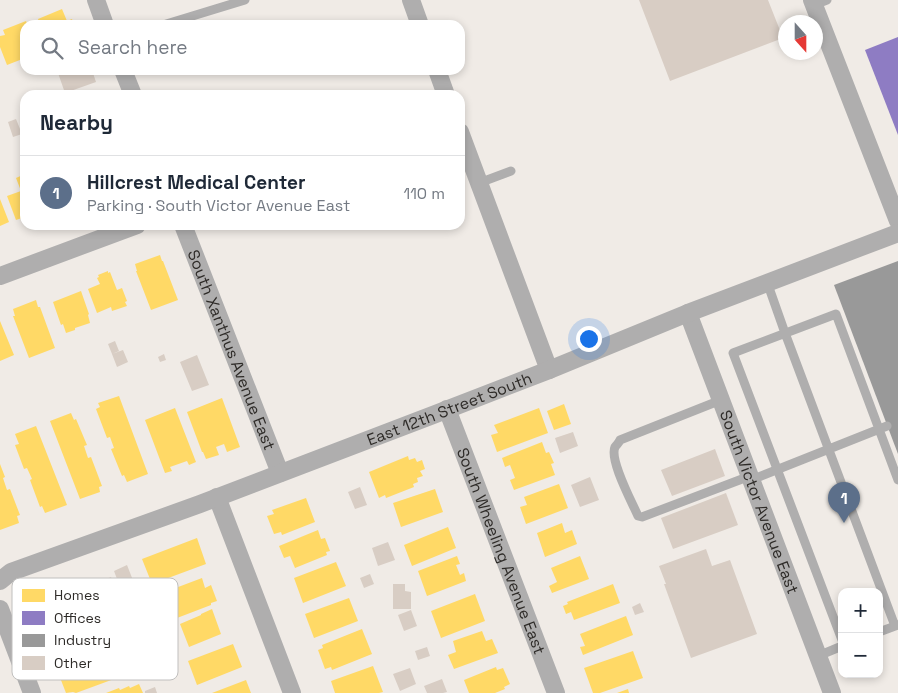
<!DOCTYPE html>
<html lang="en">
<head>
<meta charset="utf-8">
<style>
	body { margin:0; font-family:"Space Grotesk",sans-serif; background:#f2f2f3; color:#1f2937 }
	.controls { position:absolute; right:15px; bottom:15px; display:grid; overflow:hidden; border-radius:10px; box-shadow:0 2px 8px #0003 }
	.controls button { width:45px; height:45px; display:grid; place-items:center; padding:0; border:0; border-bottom:1px solid #e0e1e3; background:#fff; color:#1f2937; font:25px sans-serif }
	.compass { position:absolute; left:778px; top:15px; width:45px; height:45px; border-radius:50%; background:#fff; box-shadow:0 2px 8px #0003; rotate:159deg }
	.you { position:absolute; left:588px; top:338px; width:18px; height:18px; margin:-12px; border:4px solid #fff; border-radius:50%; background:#1a73e8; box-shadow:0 0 0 8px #1a73e833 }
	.badge { display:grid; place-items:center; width:32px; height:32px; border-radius:50%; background:#db2777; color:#fff; font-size:16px; font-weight:700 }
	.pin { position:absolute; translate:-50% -41px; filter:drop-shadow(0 1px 2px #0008) }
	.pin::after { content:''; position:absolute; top:26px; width:18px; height:15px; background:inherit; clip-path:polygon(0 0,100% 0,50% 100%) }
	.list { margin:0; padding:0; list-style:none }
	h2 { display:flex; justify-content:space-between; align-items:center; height:65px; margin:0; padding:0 20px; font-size:21px }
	h2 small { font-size:16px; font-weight:400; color:#747a83 }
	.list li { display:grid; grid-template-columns:32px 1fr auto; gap:15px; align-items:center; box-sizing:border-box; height:75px; padding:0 20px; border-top:1px solid #e0e1e3 }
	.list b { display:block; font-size:19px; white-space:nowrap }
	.list p { margin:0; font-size:16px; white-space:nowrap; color:#747a83 }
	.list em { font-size:16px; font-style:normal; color:#747a83 }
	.icon { flex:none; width:28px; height:28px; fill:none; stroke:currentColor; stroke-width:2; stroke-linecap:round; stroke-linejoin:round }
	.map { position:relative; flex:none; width:898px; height:693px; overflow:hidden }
	.search { position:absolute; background:#fff; box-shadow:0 2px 8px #0003; left:20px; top:20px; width:445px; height:55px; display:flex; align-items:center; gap:12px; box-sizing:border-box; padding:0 18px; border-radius:15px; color:#747a83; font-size:19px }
	.panel { position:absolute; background:#fff; box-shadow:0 2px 8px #0003; left:20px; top:90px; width:445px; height:140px; border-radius:15px }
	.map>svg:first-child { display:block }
	.homes { fill:#ffd966 }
	.offices { fill:#8e7cc3 }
	.industry { fill:#999 }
	.building { fill:#d8cdc4 }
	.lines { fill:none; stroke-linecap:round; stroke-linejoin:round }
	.service { stroke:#afaeae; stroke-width:9 }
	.minor { stroke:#afaeae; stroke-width:18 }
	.labels { text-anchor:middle; stroke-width:5; stroke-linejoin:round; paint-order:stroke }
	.street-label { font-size:16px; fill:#2e2b28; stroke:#fff }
	.key { fill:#fff; stroke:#c0bfbe; stroke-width:1 }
	.key-label { font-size:14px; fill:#2e2b28 }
</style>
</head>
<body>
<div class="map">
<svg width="898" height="693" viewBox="0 0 898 693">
	<rect width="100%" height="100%" fill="#f0ebe6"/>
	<path class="homes" d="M 62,9 L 67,21 L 72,19 L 74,25 L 40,25 L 38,19 Z
		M 26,21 L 28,25 L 25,25 L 25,58 L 7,65 L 0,47 L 0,36 L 5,35 L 3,30 Z
		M 25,174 L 25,217 L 16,220 L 7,196 L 21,191 L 16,178 Z
		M 0,199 L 9,222 L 0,226 Z
		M 160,255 L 162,261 L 163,261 L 178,300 L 151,310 L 136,271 L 137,271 L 135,264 Z
		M 108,271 L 108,273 L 110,272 L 117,290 L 122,288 L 127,301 L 125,302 L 127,306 L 112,311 L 111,307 L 97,313 L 88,289 L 100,284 L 97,278 L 99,277 L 98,275 Z
		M 81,291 L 89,314 L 88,315 L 90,323 L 75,328 L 75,330 L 66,333 L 63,324 L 61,325 L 53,302 Z
		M 36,300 L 38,307 L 40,307 L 55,348 L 29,358 L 13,316 L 15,316 L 13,309 Z
		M 0,321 L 14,355 L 0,361 Z
		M 119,396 L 148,474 L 127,482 L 124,475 L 122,476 L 111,449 L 114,448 L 110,437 L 107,438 L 96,409 L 100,407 L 98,403 Z
		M 222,398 L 240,447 L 227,452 L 224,444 L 216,447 L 219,455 L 206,459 L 203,452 L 202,452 L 187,412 Z
		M 564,404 L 571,424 L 554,430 L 547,411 Z
		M 175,408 L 196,462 L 189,465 L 187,461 L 170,467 L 172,471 L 165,473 L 145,420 Z
		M 539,408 L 548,433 L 497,452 L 491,435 L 498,433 L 494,425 Z
		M 71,413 L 74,420 L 76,419 L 87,445 L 84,446 L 88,458 L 91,457 L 102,486 L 99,487 L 100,492 L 80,499 L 50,421 Z
		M 36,426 L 67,505 L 45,513 L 42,506 L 40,507 L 30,480 L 32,479 L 27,468 L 24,469 L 15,445 L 19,444 L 15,434 Z
		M 542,442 L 546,453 L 549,452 L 554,463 L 551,464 L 555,475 L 514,490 L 510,480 L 515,478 L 510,465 L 505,467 L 502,458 Z
		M 408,456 L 409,460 L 415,458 L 417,462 L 422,460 L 425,469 L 420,471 L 423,476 L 417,478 L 418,482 L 413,484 L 414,487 L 386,498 L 385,495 L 379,498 L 369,472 Z
		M 0,464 L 5,477 L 3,478 L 7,490 L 10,489 L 20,515 L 17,516 L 19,523 L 0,530 Z
		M 559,484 L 568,508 L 526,524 L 520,507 L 527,505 L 524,497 Z
		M 435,489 L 443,512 L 401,527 L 393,503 Z
		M 306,498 L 315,522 L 282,535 L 281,532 L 274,534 L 267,516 L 274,514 L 272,510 Z
		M 562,523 L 565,533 L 572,530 L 577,544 L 545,557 L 537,533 Z
		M 448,527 L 456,548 L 412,566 L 404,545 Z
		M 318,530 L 321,539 L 325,538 L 330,551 L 326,552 L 327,555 L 295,568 L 290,556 L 284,558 L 279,546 Z
		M 197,538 L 206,564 L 152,584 L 142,559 Z
		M 457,556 L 460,564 L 456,565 L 460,575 L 464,573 L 466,581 L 427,596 L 418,571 Z
		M 580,556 L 589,579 L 552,593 L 549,586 L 557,582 L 551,568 Z
		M 336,562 L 346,586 L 303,603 L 294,578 Z
		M 202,578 L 205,588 L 211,585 L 217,601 L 211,603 L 211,605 L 177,618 L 176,616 L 170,618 L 166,608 L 162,609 L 157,595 Z
		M 613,584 L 620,603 L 574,620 L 571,612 L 566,614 L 563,606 L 568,604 L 567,602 Z
		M 475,594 L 485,621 L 441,638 L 431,611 Z
		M 349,598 L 358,621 L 314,638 L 305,614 Z
		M 212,609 L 221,634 L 189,647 L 180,624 L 201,615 L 201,614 Z
		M 626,616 L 633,635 L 583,655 L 580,647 L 585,646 L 580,634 Z
		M 362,629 L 372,654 L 332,670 L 331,667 L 325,669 L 318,650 L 323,648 L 322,645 Z
		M 482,631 L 486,641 L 492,639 L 498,653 L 454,669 L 448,655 L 456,652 L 453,641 Z
		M 233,644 L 242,667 L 197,685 L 188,661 Z
		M 633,651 L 643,678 L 600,693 L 593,693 L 584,668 Z
		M 105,656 L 114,679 L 76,693 L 73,692 L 66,693 L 59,675 L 65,672 L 65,671 Z
		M 373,666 L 383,692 L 379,693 L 335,693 L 331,681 Z
		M 496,667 L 497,670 L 503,668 L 510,684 L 504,687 L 505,689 L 495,693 L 469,693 L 464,680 Z
		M 246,680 L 251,693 L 212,693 Z
		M 139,684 L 143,693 L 106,693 L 119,688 L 120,690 L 129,686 L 130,688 Z
		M 628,689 L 629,693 L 617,693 Z"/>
	<path class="offices" d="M 898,37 L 898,135 L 865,50 Z"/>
	<path class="industry" d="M 898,261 L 898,454 L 834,285 Z"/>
	<path class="building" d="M 639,0 L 768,0 L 783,38 L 670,81 Z
		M 66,70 L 92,70 L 96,82 L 65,93 L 58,73 Z
		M 16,119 L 22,134 L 13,137 L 8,122 Z
		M 115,341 L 119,351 L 112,354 L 108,344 Z
		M 123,350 L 128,362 L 117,367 L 112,354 Z
		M 164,354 L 166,360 L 160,362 L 158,357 Z
		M 197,355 L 209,385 L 192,391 L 180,362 Z
		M 573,432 L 578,446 L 560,453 L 555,438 Z
		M 715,449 L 725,476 L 672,496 L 661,470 Z
		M 590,477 L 599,500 L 580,507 L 571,485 Z
		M 360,487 L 367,505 L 355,509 L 348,492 Z
		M 726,493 L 738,525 L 673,549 L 661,518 Z
		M 388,542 L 395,560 L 378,566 L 372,548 Z
		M 706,549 L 712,566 L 730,560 L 757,634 L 691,658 L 664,584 L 666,584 L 659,566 Z
		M 127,565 L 136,588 L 127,591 L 124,585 L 120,587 L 114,571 Z
		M 370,574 L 374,584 L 364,588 L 360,578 Z
		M 111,577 L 118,594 L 100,601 L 94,584 Z
		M 393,584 L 405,584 L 405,591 L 411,592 L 411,609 L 393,609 Z
		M 640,603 L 644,612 L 635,615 L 632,607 Z
		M 411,610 L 417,626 L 404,631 L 398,615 Z
		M 427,647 L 430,656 L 418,660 L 415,651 Z
		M 410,668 L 416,684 L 400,691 L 393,674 Z
		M 442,679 L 447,692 L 443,693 L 427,693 L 424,686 Z
		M 155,687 L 157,693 L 145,693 L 145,691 Z"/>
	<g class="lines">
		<path class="service" d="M 814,5 L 827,0
			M 163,25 L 245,0
			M 479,183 L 511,171
			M 767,282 L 785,333 L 895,626
			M 721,400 L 620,440 C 619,443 617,444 615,447 C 609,460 632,502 638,516 L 642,517 L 750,476
			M 751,480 L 887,426
			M 879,632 L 898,625
			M 842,640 L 733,353 L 836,314 L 898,480
			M 818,656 L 842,646"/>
		<g class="minor">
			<path d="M 96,0 L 105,25"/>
			<path d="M 411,0 L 420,25"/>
			<path d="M 812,0 L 898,221"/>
			<path d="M 123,70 L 133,95"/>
			<path d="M 437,70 L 446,95"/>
			<path d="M 460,132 L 549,370"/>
			<path id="s1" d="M 183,225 L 280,473"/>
			<path d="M 0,276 L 137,225"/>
			<path id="s2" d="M 688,313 L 832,693"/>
			<path id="s3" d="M 447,409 L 556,693"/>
			<path d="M 217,497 L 292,693"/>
			<path id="s4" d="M 0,581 L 11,572 L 200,504 L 433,415 L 549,370 L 688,313 L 898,233"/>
			<path d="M 0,609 L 32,693"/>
		</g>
	</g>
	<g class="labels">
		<g class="street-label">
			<text dy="6" stroke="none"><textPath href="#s1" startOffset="134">South Xanthus Avenue East</textPath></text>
			<text dy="6" stroke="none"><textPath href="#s4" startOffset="482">East 12th Street South</textPath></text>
			<text dy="6" stroke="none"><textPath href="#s2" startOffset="202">South Victor Avenue East</textPath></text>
			<text dy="6" stroke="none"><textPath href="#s3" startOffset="152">South Wheeling Avenue East</textPath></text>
		</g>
	</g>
	<rect x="12" y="578" width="166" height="102" rx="8" class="key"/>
	<rect x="22" y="589" width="23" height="13" fill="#ffd966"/>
	<rect x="22" y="611" width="23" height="14" fill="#8e7cc3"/>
	<rect x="22" y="634" width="23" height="13" fill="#999"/>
	<rect x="22" y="656" width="23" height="14" fill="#d8cdc4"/>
	<g class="key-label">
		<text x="54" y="600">Homes</text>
		<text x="54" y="623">Offices</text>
		<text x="54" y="645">Industry</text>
		<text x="54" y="668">Other</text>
	</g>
</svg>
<div class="controls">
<button>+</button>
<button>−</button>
</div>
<svg class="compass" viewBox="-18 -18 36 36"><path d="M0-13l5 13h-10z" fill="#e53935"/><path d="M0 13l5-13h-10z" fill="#747a83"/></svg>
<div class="you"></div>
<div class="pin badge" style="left:844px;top:523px;background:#5c6f8a">1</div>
<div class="search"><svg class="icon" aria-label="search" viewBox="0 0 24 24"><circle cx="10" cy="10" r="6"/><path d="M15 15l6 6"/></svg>Search here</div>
<section class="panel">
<h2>Nearby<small></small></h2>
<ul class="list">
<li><span class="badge" style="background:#5c6f8a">1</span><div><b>Hillcrest Medical Center</b><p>Parking · South Victor Avenue East</p></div><em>110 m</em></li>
</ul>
</section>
</div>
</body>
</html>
